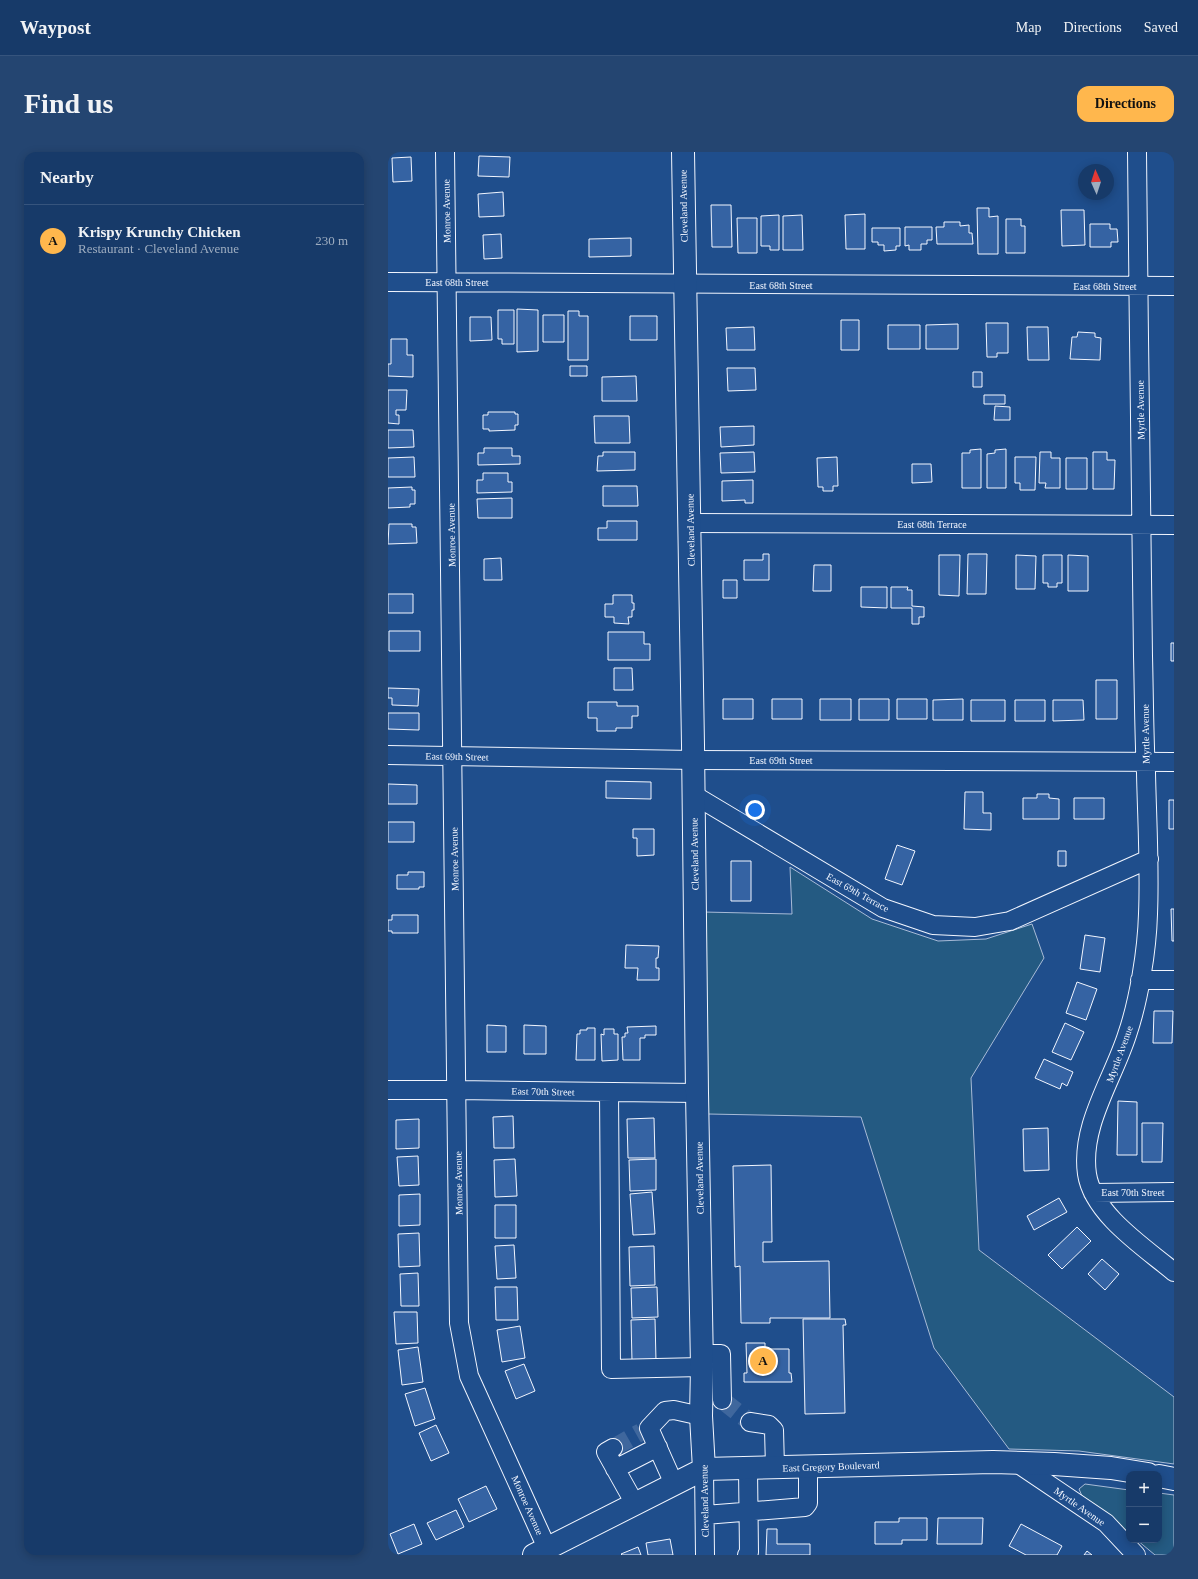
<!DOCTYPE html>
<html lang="en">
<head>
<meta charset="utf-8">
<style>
	body { margin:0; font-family:"Times New Roman",serif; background:#244571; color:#f1f3f6 }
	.controls { position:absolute; right:12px; bottom:12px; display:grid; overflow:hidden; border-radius:8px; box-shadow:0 2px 10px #0003 }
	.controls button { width:36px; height:36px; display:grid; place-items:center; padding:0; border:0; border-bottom:1px solid #36547d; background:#173a69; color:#f1f3f6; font:20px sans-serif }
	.compass { position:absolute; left:690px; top:12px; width:36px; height:36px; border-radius:50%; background:#173a69; box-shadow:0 2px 10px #0003; rotate:357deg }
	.you { position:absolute; left:367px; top:658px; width:14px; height:14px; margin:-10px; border:3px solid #fff; border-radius:50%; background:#1a73e8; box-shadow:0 0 0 6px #1a73e833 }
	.badge { display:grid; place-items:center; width:26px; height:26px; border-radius:50%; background:#ffb74d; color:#111; font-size:13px; font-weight:700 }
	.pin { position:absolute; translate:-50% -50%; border:2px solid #fff; box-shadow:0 1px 4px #0006 }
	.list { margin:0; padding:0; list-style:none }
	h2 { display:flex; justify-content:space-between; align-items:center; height:52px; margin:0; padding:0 16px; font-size:17px }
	h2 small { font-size:13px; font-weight:400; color:#9eadc0 }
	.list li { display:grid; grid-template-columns:26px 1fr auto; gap:12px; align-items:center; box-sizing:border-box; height:72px; padding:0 16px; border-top:1px solid #36547d }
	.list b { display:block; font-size:15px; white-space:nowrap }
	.list p { margin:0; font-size:13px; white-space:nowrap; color:#9eadc0 }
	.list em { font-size:13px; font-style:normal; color:#9eadc0 }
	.map { position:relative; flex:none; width:786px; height:1403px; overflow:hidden; border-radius:12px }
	header { display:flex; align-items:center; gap:24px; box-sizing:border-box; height:56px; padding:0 20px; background:#173a69; border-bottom:1px solid #36547d }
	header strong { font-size:19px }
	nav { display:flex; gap:22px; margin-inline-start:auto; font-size:14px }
	.intro { display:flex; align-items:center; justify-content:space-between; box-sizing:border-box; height:96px; padding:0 24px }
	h1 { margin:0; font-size:28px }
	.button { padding:10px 18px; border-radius:12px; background:#ffb74d; color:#111; font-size:14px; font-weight:700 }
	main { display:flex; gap:24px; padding:0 24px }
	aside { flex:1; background:#173a69; border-radius:12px; box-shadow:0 2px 10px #0003 }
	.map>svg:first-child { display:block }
	.green { fill:#245a82; stroke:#a8bbd7 }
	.building { fill:#3563a3; stroke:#f2f6ff }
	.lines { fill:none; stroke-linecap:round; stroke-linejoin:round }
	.minor-tunnel { stroke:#3f679d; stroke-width:18; stroke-dasharray:18 9; stroke-linecap:butt }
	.minor-casing { stroke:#f2f6ff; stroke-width:20 }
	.major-casing { stroke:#f2f6ff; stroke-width:24 }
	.minor { stroke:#1f4e8c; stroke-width:18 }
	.major { stroke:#1f4e8c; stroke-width:22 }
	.labels { text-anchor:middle; stroke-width:3; stroke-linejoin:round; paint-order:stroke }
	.street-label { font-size:10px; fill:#f2f6ff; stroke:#1f4e8c }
</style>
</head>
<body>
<header>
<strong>Waypost</strong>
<nav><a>Map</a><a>Directions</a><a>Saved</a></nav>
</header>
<div class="intro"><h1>Find us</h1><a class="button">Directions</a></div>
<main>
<aside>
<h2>Nearby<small></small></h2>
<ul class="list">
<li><span class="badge">A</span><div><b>Krispy Krunchy Chicken</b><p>Restaurant · Cleveland Avenue</p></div><em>230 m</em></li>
</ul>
</aside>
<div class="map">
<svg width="786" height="1403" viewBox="0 0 786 1403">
	<rect width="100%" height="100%" fill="#1f4e8c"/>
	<path class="green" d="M 402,715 L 484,767 L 550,789 L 598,787 L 644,772 L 656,806 L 583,926 L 591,1098 L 786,1245 L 786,1312 L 691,1299 L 621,1297 L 546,1196 L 473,965 L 320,962 L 315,760 L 404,762 Z
		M 697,1332 L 741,1338 L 741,1381 L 715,1360 L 694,1344 L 691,1337 Z
		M 771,1341 L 786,1343 L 786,1403 L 767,1403 L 749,1388 L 771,1388 Z"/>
	<path class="building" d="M 91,4 L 122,5 L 121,25 L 90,24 Z
		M 23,5 L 24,29 L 5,30 L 4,6 Z
		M 115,40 L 116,64 L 91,65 L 90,42 Z
		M 323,53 L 343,53 L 344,95 L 324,95 Z
		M 589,56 L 601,56 L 601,65 L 610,64 L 610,102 L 590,102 Z
		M 673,58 L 696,58 L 697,93 L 674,94 Z
		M 477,62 L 477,97 L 458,97 L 457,63 Z
		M 391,63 L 391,98 L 382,98 L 382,94 L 373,94 L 373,64 Z
		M 414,63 L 415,98 L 395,98 L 395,64 Z
		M 349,66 L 369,66 L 369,101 L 350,101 Z
		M 618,67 L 633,67 L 633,74 L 637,74 L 637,101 L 618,101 Z
		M 556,70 L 572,70 L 572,74 L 581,73 L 581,81 L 584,81 L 585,92 L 549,92 L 548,75 L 556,75 Z
		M 702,72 L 722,72 L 722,77 L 729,77 L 730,90 L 723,90 L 723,95 L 702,95 Z
		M 517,75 L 544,75 L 544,88 L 539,88 L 539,92 L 533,92 L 533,98 L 521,98 L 521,93 L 517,94 Z
		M 484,76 L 512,76 L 512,94 L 508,94 L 508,98 L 496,99 L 496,93 L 490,93 L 490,90 L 484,90 Z
		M 113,82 L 114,106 L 96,107 L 95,83 Z
		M 243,86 L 243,104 L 201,105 L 201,87 Z
		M 129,157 L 150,158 L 150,199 L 129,200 Z
		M 110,158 L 126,158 L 126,192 L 114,192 L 114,187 L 110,187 Z
		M 180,159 L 191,159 L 191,164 L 200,164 L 200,208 L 180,208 Z
		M 155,163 L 176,163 L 176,190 L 155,190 Z
		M 242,164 L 269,164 L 269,188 L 242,188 Z
		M 82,165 L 103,165 L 104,188 L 82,189 Z
		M 453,168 L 471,168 L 471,198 L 453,198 Z
		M 598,171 L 620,171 L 620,201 L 609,201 L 609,205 L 599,205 Z
		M 570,172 L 570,197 L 538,197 L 538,173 Z
		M 500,173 L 532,173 L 532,197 L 500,197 Z
		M 366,175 L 367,198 L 339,198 L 338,176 Z
		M 639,175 L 660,175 L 661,208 L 640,208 Z
		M 690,180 L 707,181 L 707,185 L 713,186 L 712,208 L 682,207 L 684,185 L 689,185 Z
		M 3,187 L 19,187 L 19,203 L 25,203 L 25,225 L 0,224 L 0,212 L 3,212 Z
		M 182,214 L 199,214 L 199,224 L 182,224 Z
		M 339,216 L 367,216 L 368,238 L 340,239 Z
		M 585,220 L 594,220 L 594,235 L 585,235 Z
		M 248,224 L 249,249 L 214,249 L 214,225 Z
		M 0,238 L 19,238 L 18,258 L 8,258 L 8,263 L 11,263 L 11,272 L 0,271 Z
		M 596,243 L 617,243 L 617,252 L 596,252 Z
		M 607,254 L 622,255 L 622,268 L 606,268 Z
		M 100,260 L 127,260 L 127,262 L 130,262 L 130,273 L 127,273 L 127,278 L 101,279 L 101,277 L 95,277 L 95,263 L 100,263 Z
		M 206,264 L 241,264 L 242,291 L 207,291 Z
		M 366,274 L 366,293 L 333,295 L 332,275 Z
		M 0,278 L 25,278 L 26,295 L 0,296 Z
		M 96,296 L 124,296 L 124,304 L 132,304 L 132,312 L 90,313 L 90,301 L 96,301 Z
		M 593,297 L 593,336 L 574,336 L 574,301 L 582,301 L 582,298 Z
		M 618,297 L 618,336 L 599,336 L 599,302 L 607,301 L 607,298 Z
		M 215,300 L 247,300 L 247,318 L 209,319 L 210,304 L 215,304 Z
		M 366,300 L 367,320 L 333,321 L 332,301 Z
		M 652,300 L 663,300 L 663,306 L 672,306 L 672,336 L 657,336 L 658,331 L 651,331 Z
		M 705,300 L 719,300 L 719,308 L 727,308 L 726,337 L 705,337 Z
		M 26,305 L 27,325 L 0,325 L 0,306 Z
		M 449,305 L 450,334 L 445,334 L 445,339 L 435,339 L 435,335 L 430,335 L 429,306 Z
		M 627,305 L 648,305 L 647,338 L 632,338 L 632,331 L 627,331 Z
		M 678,306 L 699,306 L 699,337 L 678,337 Z
		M 524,312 L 543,312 L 544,330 L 524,331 Z
		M 95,321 L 120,321 L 120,330 L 124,330 L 124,340 L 89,341 L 89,328 L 95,328 Z
		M 365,328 L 365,351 L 357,351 L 357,348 L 334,349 L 334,329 Z
		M 215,334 L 249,334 L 250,354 L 215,354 Z
		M 24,335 L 24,338 L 27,338 L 27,352 L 22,352 L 22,355 L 0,356 L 0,336 Z
		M 124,346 L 124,366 L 90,366 L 89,347 Z
		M 219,369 L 249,369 L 249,388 L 210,388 L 210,376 L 219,376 Z
		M 1,372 L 24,372 L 24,375 L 28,375 L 29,391 L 0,392 Z
		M 375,402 L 381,402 L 381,428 L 356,428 L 356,408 L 375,408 Z
		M 580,402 L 599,402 L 598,442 L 579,442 Z
		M 551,403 L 572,403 L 571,444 L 551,443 Z
		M 628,403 L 648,404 L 647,437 L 628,437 Z
		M 655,403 L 674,403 L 674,431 L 669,431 L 669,435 L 660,435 L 660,431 L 655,431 Z
		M 680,403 L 700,404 L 700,439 L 680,439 Z
		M 113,406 L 114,428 L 96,428 L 96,407 Z
		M 426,413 L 443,413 L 443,439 L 425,439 Z
		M 335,428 L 349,428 L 349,446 L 335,446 Z
		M 473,435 L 499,435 L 499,456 L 473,455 Z
		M 503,435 L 520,435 L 519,438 L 524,438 L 524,454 L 536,455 L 536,465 L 531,465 L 531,472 L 524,472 L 524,456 L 503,456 Z
		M 0,442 L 25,442 L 25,461 L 0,461 Z
		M 225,443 L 244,443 L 244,451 L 246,451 L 246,458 L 244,458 L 244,465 L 240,465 L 241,472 L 226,471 L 226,465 L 217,465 L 217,452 L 225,452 Z
		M 1,479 L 32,479 L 32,499 L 1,499 Z
		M 220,480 L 256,480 L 256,492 L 262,492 L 262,508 L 220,508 Z
		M 783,491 L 786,491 L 786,509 L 783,509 Z
		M 226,516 L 244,516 L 245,538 L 226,538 Z
		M 708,528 L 729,528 L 729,567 L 708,567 Z
		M 0,536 L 31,537 L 30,554 L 4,553 L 4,546 L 0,546 Z
		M 335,547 L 365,547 L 365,567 L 335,567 Z
		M 384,547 L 414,547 L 414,567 L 384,567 Z
		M 432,547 L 463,547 L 463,568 L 432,568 Z
		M 471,547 L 501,547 L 501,568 L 471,568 Z
		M 509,547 L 539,547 L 539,567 L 509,567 Z
		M 575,547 L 575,568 L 545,568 L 545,548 Z
		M 583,548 L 617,548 L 617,569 L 583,569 Z
		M 627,548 L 657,548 L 657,569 L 627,569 Z
		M 665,548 L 695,548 L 696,568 L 665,569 Z
		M 200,550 L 229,550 L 229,554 L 250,554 L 250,564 L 244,564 L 244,576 L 228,576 L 228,579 L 209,579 L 209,566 L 200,566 Z
		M 0,561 L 31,561 L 31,578 L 0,577 Z
		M 218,629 L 263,630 L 263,647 L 218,646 Z
		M 0,632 L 29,633 L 29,652 L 0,652 Z
		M 577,640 L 595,640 L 595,661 L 603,661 L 603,678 L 576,677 Z
		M 649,642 L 661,642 L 661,646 L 671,647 L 671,667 L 635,667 L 635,646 L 649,646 Z
		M 686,646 L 716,646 L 716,667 L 686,667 Z
		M 781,648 L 786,648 L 786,677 L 781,677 Z
		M 0,670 L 26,670 L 26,690 L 0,690 Z
		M 245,677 L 266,677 L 266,703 L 249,704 L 249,686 L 245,686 Z
		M 509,693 L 527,699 L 514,733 L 497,727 Z
		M 670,699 L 678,699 L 678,714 L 670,714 Z
		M 343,709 L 363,709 L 363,749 L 343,749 Z
		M 20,720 L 36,720 L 36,735 L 31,735 L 31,737 L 9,737 L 9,723 L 20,723 Z
		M 783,757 L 786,757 L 786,789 L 784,789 Z
		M 4,763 L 30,763 L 30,781 L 4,781 L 4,779 L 0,779 L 0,768 L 4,768 Z
		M 697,783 L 717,786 L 712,820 L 692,817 Z
		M 238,793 L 271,794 L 270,806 L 268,806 L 268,816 L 271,816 L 271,828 L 249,828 L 250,816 L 237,816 Z
		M 689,830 L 709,837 L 698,868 L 678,861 Z
		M 766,859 L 785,859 L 784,891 L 765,891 Z
		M 677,871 L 696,880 L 683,908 L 664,900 Z
		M 99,873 L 118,874 L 118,900 L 99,900 Z
		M 136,873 L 158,874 L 158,902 L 136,902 Z
		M 268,874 L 268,883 L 257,883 L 257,886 L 252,886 L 252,908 L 235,908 L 234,885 L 237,885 L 237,881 L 240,881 L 239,875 Z
		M 199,876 L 207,876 L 207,908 L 188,908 L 189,882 L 192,882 L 192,878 L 199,878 Z
		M 216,877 L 226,877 L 226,882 L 230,882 L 230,908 L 214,909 L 213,882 L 216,883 Z
		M 656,907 L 685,920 L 679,934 L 674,931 L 672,937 L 647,926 Z
		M 730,949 L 749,950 L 749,1003 L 729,1003 Z
		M 125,964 L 126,996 L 106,996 L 105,965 Z
		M 266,966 L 267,1006 L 240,1006 L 239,967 Z
		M 31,967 L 31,996 L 8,997 L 8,968 Z
		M 754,971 L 775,971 L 774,1010 L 754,1010 Z
		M 660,976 L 661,1018 L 636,1019 L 635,977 Z
		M 30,1004 L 31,1033 L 11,1034 L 9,1005 Z
		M 127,1007 L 129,1044 L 107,1045 L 106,1008 Z
		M 268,1007 L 268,1038 L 242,1039 L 241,1008 Z
		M 383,1013 L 384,1090 L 375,1090 L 375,1110 L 441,1109 L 442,1166 L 382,1166 L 382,1171 L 353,1171 L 352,1114 L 347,1115 L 345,1014 Z
		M 264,1040 L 267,1082 L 245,1083 L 242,1042 Z
		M 32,1042 L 32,1073 L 11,1074 L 11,1043 Z
		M 671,1046 L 679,1060 L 646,1078 L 639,1064 Z
		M 107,1053 L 128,1053 L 128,1086 L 107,1086 Z
		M 689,1075 L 703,1089 L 674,1117 L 660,1103 Z
		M 31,1081 L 32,1114 L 11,1115 L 10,1082 Z
		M 126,1093 L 128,1126 L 109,1127 L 107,1094 Z
		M 266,1094 L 267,1133 L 242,1134 L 241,1095 Z
		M 714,1107 L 731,1122 L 717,1138 L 700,1122 Z
		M 30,1121 L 31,1154 L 13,1154 L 12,1122 Z
		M 107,1135 L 129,1135 L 130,1168 L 108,1168 Z
		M 269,1135 L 270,1165 L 244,1166 L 243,1136 Z
		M 6,1160 L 29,1160 L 30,1191 L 8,1192 Z
		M 267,1167 L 268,1209 L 244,1209 L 243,1168 Z
		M 415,1167 L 457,1167 L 458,1173 L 455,1173 L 457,1261 L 417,1262 Z
		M 132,1174 L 137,1206 L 114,1210 L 109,1178 Z
		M 358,1191 L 377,1191 L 377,1197 L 401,1197 L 401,1221 L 403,1221 L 404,1230 L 356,1230 L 356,1221 L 359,1221 Z
		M 30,1195 L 35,1230 L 14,1233 L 10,1198 Z
		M 136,1212 L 147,1239 L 128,1247 L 117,1219 Z
		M 37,1236 L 47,1267 L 27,1274 L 17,1242 Z
		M 48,1273 L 61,1301 L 43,1309 L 31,1281 Z
		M 98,1334 L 109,1357 L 81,1370 L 70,1347 Z
		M 68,1358 L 76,1375 L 48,1388 L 39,1371 Z
		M 511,1366 L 539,1366 L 539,1388 L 514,1388 L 514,1392 L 487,1392 L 487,1370 L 511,1370 Z
		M 550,1366 L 595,1366 L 594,1392 L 549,1392 Z
		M 26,1372 L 34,1392 L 10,1402 L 2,1382 Z
		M 633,1372 L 674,1394 L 669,1403 L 638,1403 L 621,1394 Z
		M 379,1377 L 389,1377 L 389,1392 L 422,1392 L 422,1403 L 378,1403 Z
		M 282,1387 L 285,1403 L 260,1403 L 258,1391 Z
		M 250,1395 L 253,1403 L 234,1403 L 233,1402 Z
		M 699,1399 L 704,1403 L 696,1403 Z"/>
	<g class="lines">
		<path class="minor-tunnel" d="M 334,1248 L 362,1270
			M 225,1296 L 253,1280"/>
		<g class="minor-casing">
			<path id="minor" d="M 57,0 L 71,1171 L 81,1224 L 159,1396
				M 749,0 C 751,168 752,336 755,504 C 756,543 756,582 758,621 C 759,668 762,715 760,762 C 759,798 751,848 739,883 C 725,927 692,974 699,1022 C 705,1062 756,1095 786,1120
				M 0,130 L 786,134
				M 302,371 L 786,373
				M 0,603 L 306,608 L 786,610
				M 306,643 L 495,756 L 545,773 L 587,775 L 622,769 L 761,707
				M 752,828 L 786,828
				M 0,938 L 69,938 L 309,941
				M 221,940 L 223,1217 L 314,1215
				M 705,1041 L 786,1040
				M 314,1202 L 333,1202 L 334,1248
				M 362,1270 L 381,1273 L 386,1278 L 387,1315
				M 225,1296 L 218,1300 L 247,1352
				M 629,1311 L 718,1371 L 748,1403
				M 227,1317 L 270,1295
				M 316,1317 L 317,1403
				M 286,1332 L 261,1276 L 277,1259 L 286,1258 L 313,1264
				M 317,1363 L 417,1355 L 420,1351 L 420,1314
				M 359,1403 L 361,1400 L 360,1317"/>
		</g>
		<g class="major-casing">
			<path id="major" d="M 295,0 L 305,593 L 309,941 L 314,1215 L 313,1264 L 316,1317
				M 771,1324 L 786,1327
				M 146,1403 L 316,1317 L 605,1310 L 666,1312 L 723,1316 L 760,1322"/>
		</g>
		<use href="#minor" class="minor"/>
		<use href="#major" class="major"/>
	</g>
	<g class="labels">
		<g class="street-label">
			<text transform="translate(295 54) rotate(-91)" y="4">Cleveland Avenue</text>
			<text transform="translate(58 59) rotate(-91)" y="4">Monroe Avenue</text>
			<text x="69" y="134">East 68th Street</text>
			<text x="393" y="137">East 68th Street</text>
			<text x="717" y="138">East 68th Street</text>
			<text transform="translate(752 258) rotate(-91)" y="4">Myrtle Avenue</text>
			<text x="544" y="376">East 68th Terrace</text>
			<text transform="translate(302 378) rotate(-91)" y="4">Cleveland Avenue</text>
			<text transform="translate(63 383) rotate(-91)" y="4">Monroe Avenue</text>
			<text transform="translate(757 582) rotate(-91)" y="4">Myrtle Avenue</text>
			<text transform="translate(69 604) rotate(1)" y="4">East 69th Street</text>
			<text x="393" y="612">East 69th Street</text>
			<text transform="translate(306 702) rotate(-91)" y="4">Cleveland Avenue</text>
			<text transform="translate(66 707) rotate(-91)" y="4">Monroe Avenue</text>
			<text transform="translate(470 740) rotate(29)" y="4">East 69th Terrace</text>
			<text transform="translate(731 902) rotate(-70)" y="4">Myrtle Avenue</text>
			<text transform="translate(155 939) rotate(1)" y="4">East 70th Street</text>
			<text transform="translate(311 1026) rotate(-91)" y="4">Cleveland Avenue</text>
			<text transform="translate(70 1031) rotate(-91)" y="4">Monroe Avenue</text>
			<text x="745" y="1044">East 70th Street</text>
			<text transform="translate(443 1314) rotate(-2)" y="4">East Gregory Boulevard</text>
			<text transform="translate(316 1349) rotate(-91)" y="4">Cleveland Avenue</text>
			<text transform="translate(140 1353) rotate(66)" y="4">Monroe Avenue</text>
			<text transform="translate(692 1354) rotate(35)" y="4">Myrtle Avenue</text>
		</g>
	</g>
</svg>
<div class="controls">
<button>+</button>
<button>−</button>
</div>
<svg class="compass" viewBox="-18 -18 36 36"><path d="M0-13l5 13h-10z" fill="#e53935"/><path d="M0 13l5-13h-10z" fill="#9eadc0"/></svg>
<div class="you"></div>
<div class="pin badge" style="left:375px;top:1209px">A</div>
</div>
</main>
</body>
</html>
